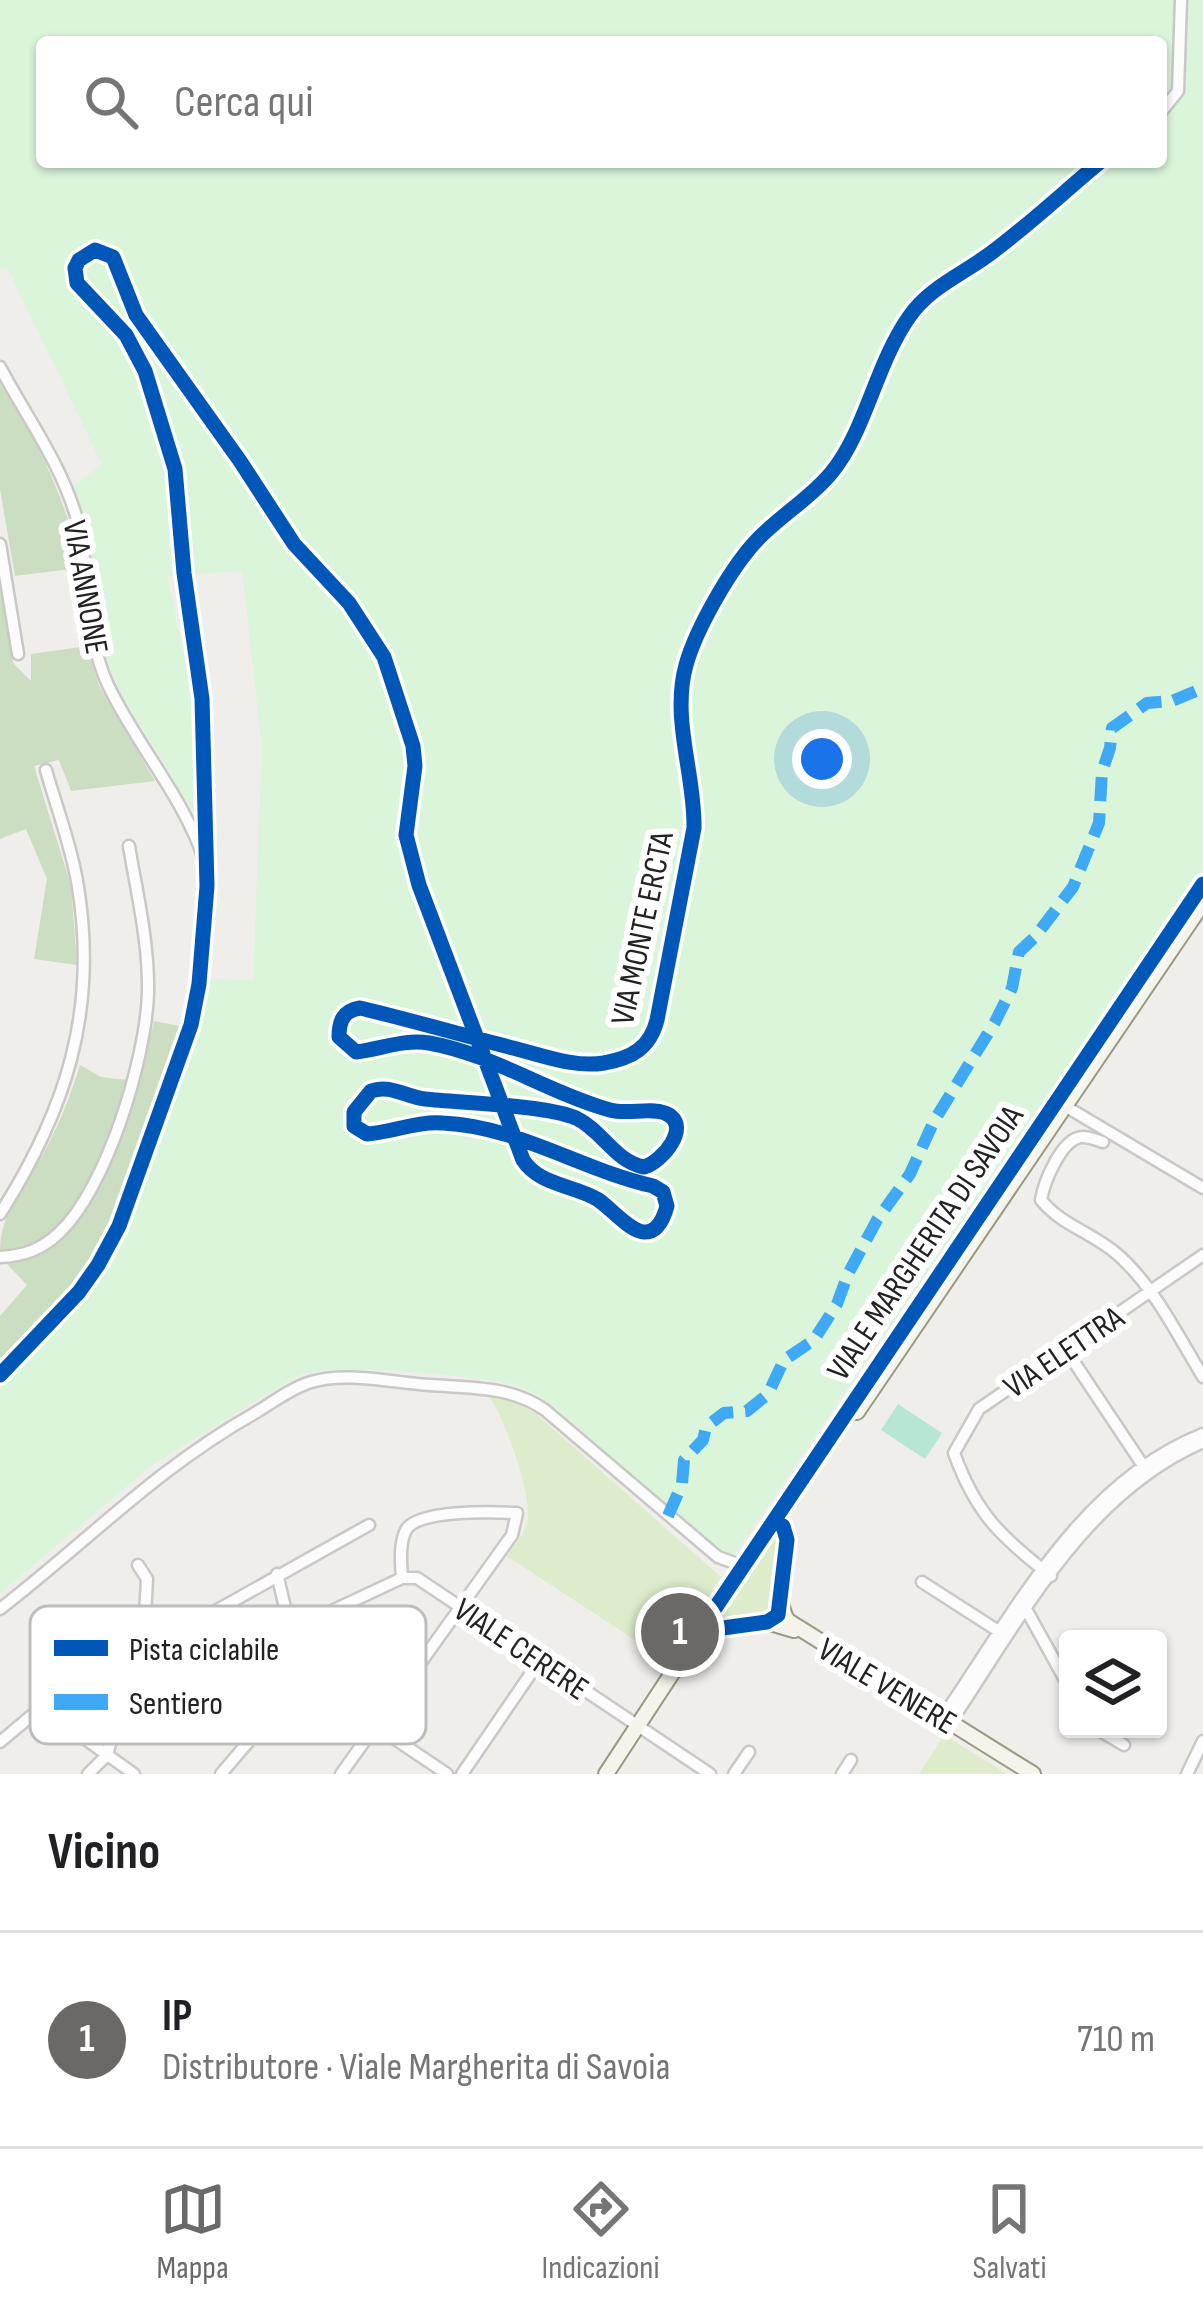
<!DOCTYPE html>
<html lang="it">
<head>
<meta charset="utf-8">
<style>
	body { margin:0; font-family:"Sofia Sans Condensed",sans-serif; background:#f2f2f2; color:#202124 }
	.controls { position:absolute; right:36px; bottom:36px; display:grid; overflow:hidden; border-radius:12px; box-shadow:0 3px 9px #0004 }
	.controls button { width:108px; height:108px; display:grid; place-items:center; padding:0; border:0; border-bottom:3px solid #e0e0e0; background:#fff; color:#202124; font:60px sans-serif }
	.you { position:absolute; left:822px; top:759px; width:42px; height:42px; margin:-30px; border:9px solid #fff; border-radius:50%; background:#1a73e8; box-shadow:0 0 0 18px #1a73e833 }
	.badge { display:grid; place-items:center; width:78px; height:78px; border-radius:50%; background:#6a6968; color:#fff; font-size:39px; font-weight:700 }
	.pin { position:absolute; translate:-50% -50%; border:6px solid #fff; box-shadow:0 3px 12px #0006 }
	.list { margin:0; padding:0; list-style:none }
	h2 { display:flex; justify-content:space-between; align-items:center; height:156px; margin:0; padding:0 48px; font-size:51px }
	h2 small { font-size:39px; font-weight:400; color:#757577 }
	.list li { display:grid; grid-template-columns:78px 1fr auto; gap:36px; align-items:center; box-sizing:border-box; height:216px; padding:0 48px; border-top:3px solid #e0e0e0 }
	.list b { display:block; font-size:45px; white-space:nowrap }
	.list p { margin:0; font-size:39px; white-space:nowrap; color:#757577 }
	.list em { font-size:39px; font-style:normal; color:#757577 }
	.icon { flex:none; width:66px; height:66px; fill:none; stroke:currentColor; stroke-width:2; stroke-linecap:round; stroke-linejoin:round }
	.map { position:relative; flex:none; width:1203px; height:1774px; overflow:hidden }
	.search { position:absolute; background:#fff; box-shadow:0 3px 9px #0004; left:36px; right:36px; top:36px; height:132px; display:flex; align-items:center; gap:30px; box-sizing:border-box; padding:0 42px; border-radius:12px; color:#757577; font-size:45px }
	.sheet { height:372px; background:#fff }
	nav { display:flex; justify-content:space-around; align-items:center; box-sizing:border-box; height:168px; border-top:3px solid #e0e0e0; background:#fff; font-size:33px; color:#757577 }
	nav a { display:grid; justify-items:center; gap:6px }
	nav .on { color:#6a6968 }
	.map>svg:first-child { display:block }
	.grass { fill:#ddeccb }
	.forest { fill:#cbdec1 }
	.park { fill:#daf5da; fill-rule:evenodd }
	.pitch { fill:#b7e6d2 }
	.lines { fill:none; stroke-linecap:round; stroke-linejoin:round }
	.street-tunnel { stroke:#c7c5c3; stroke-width:10; stroke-dasharray:10 5; stroke-linecap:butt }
	.street-casing { stroke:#c9c8c7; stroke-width:15 }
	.secondary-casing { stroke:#999a82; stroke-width:18 }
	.street { stroke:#fdfcfc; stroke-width:10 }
	.secondary { stroke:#f4f4ed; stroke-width:14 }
	.quiet { stroke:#3fa9f5; stroke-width:12; stroke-dasharray:24 12; stroke-linecap:butt }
	.cycleway-casing { stroke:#fff; stroke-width:22 }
	.cycleway { stroke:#0057b8; stroke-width:15 }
	.labels { text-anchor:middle; stroke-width:12; stroke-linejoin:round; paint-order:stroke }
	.street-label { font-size:33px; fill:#222; stroke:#fff }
	.key { fill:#fff; stroke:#bdbdbd; stroke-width:3 }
	.key-label { font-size:33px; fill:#222 }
</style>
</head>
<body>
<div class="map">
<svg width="1203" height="1774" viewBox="0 0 1203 1774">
	<rect width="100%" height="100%" fill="#f0eeeb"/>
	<path class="grass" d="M 490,1398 L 514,1402 L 535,1413 L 721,1577 L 698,1614 L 671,1597 L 643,1640 L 668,1658 L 667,1661 L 507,1556 C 513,1546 524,1535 527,1524 C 534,1499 505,1419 490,1398 Z
		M 772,1533 L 778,1533 L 779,1542 L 772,1607 L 758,1618 L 713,1624 Z
		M 944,1735 L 1007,1774 L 919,1774 Z"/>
	<path class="forest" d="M 0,377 C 35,439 67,497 80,568 L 15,576 L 0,489 Z
		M 0,586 L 13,663 L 31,681 L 31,654 L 87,646 L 99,686 L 155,781 L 71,791 L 59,760 L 34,766 L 71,886 L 77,965 L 34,959 L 47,879 L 26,829 L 0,839 Z
		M 154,1021 L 185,1027 L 142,1151 L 100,1251 L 86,1273 L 0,1366 L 0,1316 L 27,1285 L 6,1263 C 97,1250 137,1098 154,1021 Z
		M 80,1065 L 101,1077 L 127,1080 C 108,1142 80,1251 0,1251 C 0,1211 28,1182 47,1147 C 61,1120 71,1094 80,1065 Z"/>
	<path class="park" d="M 0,0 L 1203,0 L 1203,869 L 734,1555 L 719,1550 L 548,1402 C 536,1392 521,1386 506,1383 C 464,1375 337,1363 300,1374 L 152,1465 L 0,1593 L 0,1388 L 85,1300 L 119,1245 L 188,1066 L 208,979 L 253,980 L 262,747 L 242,571 L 167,576 L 192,691 L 201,825 L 121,693 L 104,657 L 85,524 L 73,485 L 102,465 L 7,267 L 0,270 ZM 42,42 L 1161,42 L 1161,162 L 42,162 Z"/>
	<path class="pitch" d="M 898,1404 L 942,1433 L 925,1459 L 881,1430 Z"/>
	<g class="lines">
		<path class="street-tunnel" d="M 1042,211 L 1100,162
			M 419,885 L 523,1160"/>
		<g class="street-casing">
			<path id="street" d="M 1161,112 L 1178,91 L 1181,0
				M 0,367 C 27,418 63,466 78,523 C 91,576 84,633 108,685 C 137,746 184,797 205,862
				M 0,544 L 18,654
				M 1065,1106 L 1203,1188
				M 1103,1142 C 1096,1140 1090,1137 1083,1137 C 1062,1137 1044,1182 1041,1200 C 1061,1225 1093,1233 1117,1254 C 1154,1286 1178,1336 1203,1377
				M 523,1160 C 539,1186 573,1185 598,1199 C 616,1210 632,1235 653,1229 L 666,1212 L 667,1198 L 653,1186 L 464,1125 L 428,1122 L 367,1134 L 354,1126 L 354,1112 L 371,1091 C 390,1084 405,1097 424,1099 C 462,1103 549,1104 580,1121 C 600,1132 615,1162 638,1167 C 662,1172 675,1143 674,1124 C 662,1103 635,1117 614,1112 C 551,1096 494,1055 430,1044 C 404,1039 381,1049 356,1052 L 339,1037 C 339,1021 343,1011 360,1008 L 586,1064 C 619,1063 648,1055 657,1020 L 694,828 L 694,800 L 680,709 L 681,686 L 696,638 L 742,558 L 760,537 L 820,486 L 844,456 L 873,382 L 908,318 L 938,287 L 995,250 L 1042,211
				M 0,1214 C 66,1110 98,1011 78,887 C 72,848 57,809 46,770
				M 0,1257 C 23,1256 41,1250 59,1233 C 107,1188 146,1058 148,993 C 149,943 137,894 129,846
				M 1066,1350 L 1146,1470
				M 0,1375 L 79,1292 L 98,1265 L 119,1226 L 191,1025 L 199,984 L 208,871 L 202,699 L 184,573 L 175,469 L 145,371 L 126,335 L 77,283 L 75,268 L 79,260 L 95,250 L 113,257 L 136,315 L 240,461 L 294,544 L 349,603 L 384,657 L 413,746 L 415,766 L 406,835 L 419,885
				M 138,1565 L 147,1579 L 145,1616 L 159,1641
				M 277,1574 L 299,1666 L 313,1684 L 447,1774
				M 1051,1576 C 1001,1537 976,1514 954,1453 L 979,1409 L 1203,1255
				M 402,1578 L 417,1578 L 710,1774
				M 922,1582 L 1006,1636
				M 0,1609 C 88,1541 157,1468 255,1413 C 272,1403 291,1388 311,1382 C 346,1371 394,1383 430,1385 C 470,1388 511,1386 545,1410 L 718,1557 L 743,1566
				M 1027,1611 L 1068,1685
				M 288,1622 L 321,1616 L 402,1578
				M 83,1685 L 111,1740 L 107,1755 L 88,1774
				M 42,1708 L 134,1774
				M 942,1718 C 1014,1614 1079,1483 1203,1434
				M 950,1723 C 1020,1620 1083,1494 1203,1442
				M 1097,1729 L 1124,1745
				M 0,1742 L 37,1711 L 369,1525
				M 221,1774 L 306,1674
				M 341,1774 L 512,1535 L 517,1513 C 494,1512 418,1509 406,1530 C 399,1543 401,1564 402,1578
				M 462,1774 L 540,1660
				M 734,1774 L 749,1752
				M 842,1774 L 851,1760
				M 1187,1774 L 1203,1741"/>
		</g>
		<g class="secondary-casing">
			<path id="secondary" d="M 857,1412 L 1203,903
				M 783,1526 C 793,1556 770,1595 788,1621 L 1033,1774
				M 700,1633 L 767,1622 L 794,1630
				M 606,1774 L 783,1504 L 1203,884"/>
		</g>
		<use href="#street" class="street"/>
		<use href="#secondary" class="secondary"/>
		<path class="quiet" d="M 668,1516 L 682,1484 L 684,1460 L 703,1440 L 706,1427 L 724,1413 L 747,1411 L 768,1394 L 784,1360 L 814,1340 L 837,1304 L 848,1274 L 877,1220 L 910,1174 L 934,1121 L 995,1022 L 1012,988 L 1019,952 L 1035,937 L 1073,887 L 1099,823 L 1102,772 L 1110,748 L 1112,728 L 1147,703 L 1172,701 L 1203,688"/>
		<g class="cycleway-casing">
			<path id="cycleway" d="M 0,1375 L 79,1292 L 98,1265 L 119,1226 L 191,1025 L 199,984 L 207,886 L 202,699 L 184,573 L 175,469 L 145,371 L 126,335 L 77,283 L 75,268 L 79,260 L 95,250 L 113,257 L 136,315 L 240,461 L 294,544 L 349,603 L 384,657 L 413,746 L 415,766 L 406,835 L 419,885 L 523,1160 C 539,1185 573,1185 597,1199 C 610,1207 629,1231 644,1232 C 658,1233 664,1217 667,1206 L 663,1192 L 653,1186 C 582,1170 516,1126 443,1123 C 417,1121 393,1132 367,1134 L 354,1126 L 354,1112 L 371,1091 C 390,1084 406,1097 425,1099 C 462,1103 545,1105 576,1118 C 602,1130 615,1162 644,1167 C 661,1163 694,1125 665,1113 C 649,1107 627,1115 610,1110 C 549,1093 492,1054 429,1043 C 403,1039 381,1049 356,1052 L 339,1037 C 339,1021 343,1011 360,1008 C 411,1020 462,1035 513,1048 C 542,1055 574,1068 604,1063 C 632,1058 650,1048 657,1020 L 694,828 C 695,774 671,719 686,665 C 696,629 731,567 758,539 C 781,515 811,498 832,472 C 865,432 876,364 909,317 C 930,286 966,273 995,250 C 1031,223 1065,191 1100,162
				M 783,1526 L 787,1540 L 778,1615 L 767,1622 L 708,1630 L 705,1623 L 1203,884"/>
		</g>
		<use href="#cycleway" class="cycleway"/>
	</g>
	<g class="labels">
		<g class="street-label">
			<text transform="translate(87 587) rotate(80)" y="12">VIA ANNONE</text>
			<text transform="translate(641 928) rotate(-78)" y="12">VIA MONTE ERCTA</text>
			<text transform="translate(924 1242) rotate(-56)" y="12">VIALE MARGHERITA DI SAVOIA</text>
			<text transform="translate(1063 1351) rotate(-34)" y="12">VIA ELETTRA</text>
			<text transform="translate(522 1648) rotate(34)" y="12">VIALE CERERE</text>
			<text transform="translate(888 1685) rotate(31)" y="12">VIALE VENERE</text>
		</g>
	</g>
	<rect x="30" y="1606" width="396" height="138" rx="18" class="key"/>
	<rect x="54" y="1640" width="54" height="16" fill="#0057b8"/>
	<rect x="54" y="1694" width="54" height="16" fill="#3fa9f5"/>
	<g class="key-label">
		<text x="129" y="1660">Pista ciclabile</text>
		<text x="129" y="1714">Sentiero</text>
	</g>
</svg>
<div class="controls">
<button><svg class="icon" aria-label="layers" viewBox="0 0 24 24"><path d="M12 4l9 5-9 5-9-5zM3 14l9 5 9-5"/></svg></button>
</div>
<div class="you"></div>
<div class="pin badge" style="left:680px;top:1632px">1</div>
<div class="search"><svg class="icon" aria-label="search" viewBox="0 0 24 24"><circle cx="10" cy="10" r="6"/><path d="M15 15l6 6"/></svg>Cerca qui</div>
</div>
<section class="sheet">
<h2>Vicino<small></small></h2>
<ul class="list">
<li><span class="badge">1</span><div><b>IP</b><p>Distributore · Viale Margherita di Savoia</p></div><em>710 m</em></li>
</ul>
</section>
<nav>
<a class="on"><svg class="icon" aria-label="map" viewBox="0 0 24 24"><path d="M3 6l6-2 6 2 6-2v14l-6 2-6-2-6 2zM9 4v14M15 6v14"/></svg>Mappa</a>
<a><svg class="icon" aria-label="directions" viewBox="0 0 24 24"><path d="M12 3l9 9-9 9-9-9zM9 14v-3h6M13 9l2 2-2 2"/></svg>Indicazioni</a>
<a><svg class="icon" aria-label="saved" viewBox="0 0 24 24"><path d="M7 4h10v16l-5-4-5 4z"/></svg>Salvati</a>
</nav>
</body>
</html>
